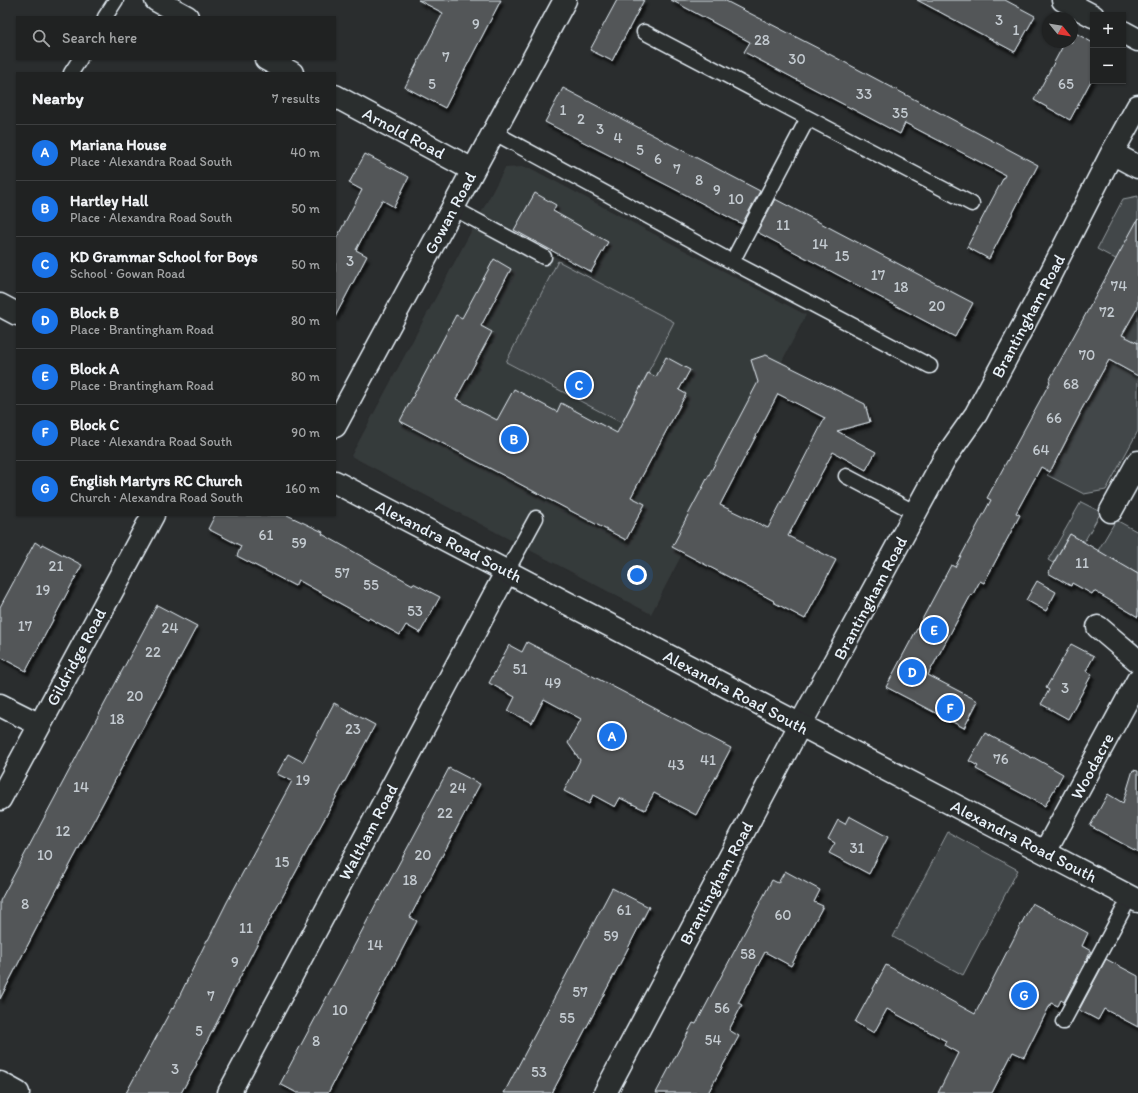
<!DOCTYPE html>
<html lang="en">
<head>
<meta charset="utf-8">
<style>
	body { margin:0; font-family:Itim,sans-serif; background:#282a2a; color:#f1f3f6 }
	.controls { position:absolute; right:12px; top:12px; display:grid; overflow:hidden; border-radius:0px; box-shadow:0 1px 3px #0004 }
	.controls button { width:36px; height:36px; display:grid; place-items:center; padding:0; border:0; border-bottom:1px solid #3d3f40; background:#202222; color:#f1f3f6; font:20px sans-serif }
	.compass { position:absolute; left:1042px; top:12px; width:36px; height:36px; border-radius:50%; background:#202222; box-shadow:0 1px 3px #0004; rotate:120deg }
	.you { position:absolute; left:637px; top:575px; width:14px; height:14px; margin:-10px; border:3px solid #fff; border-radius:50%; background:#1a73e8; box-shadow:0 0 0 6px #1a73e833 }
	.badge { display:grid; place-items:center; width:26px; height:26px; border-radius:50%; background:#1a73e8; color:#fff; font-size:13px; font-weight:700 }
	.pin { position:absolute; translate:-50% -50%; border:2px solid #fff; box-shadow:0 1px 4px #0006 }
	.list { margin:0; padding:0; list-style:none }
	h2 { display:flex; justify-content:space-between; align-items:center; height:52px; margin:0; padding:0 16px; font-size:17px }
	h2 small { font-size:13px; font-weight:400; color:#a2a4a5 }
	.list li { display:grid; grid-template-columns:26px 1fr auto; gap:12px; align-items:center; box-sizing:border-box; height:56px; padding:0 16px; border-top:1px solid #3d3f40 }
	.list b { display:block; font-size:15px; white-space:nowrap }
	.list p { margin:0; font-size:13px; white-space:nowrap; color:#a2a4a5 }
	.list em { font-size:13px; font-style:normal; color:#a2a4a5 }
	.icon { flex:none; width:22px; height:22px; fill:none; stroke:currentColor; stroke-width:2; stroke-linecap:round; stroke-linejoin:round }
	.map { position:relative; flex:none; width:1138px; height:1093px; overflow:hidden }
	.search { position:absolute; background:#202222; box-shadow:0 1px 3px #0004; left:16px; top:16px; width:320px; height:44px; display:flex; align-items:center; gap:10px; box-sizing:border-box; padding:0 14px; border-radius:0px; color:#a2a4a5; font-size:15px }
	.panel { position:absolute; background:#202222; box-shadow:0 1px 3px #0004; left:16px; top:72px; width:320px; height:444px; border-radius:0px }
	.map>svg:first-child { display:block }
	.built { fill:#363a3b }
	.green { fill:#424648; stroke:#959ca0 }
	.building { fill:#535759; stroke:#e8f1f8; fill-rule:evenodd; filter:url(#shadow) }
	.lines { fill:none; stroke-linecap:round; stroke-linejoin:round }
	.service-casing { stroke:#e8f1f8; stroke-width:17 }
	.minor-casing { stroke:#e8f1f8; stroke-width:25 }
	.tertiary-casing { stroke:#e8f1f8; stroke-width:25 }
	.service { stroke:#2a2d2e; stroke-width:14 }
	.minor { stroke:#2a2d2e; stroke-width:22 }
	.tertiary { stroke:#2a2d2e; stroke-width:22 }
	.labels { text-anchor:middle; stroke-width:3.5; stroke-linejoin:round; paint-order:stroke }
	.number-label { font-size:15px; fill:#c3cad0 }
	.street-label { font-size:17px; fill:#e8f1f8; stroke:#2a2d2e }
</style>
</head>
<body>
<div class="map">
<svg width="1138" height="1093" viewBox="0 0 1138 1093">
	<defs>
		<filter id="shadow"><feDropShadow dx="2.5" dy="4.5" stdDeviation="1" flood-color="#0009"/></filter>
	</defs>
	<rect width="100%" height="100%" fill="#2a2d2e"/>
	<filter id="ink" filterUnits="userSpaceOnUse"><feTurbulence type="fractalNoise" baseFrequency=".025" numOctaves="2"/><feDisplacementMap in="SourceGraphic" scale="8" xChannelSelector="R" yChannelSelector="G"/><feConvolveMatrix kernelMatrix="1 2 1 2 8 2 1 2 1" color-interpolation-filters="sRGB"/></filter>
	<g filter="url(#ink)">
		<path class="built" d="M 521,167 L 530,168 L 806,315 L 651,614 L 351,456 L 505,168 Z"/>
		<path class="green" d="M 1138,196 L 1138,271 L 1097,249 L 1123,199 Z
			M 558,261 L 674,322 L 622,423 L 506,362 Z
			M 1138,298 L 1138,343 L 1122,336 L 1129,323 L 1124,320 Z
			M 1109,360 L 1138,376 L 1138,431 L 1106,490 L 1084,494 L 1047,475 L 1050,472 L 1080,414 L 1083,406 Z
			M 1081,502 L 1101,512 L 1084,542 L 1070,534 L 1053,563 L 1048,560 Z
			M 1116,520 L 1138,532 L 1138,574 L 1120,564 L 1096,554 Z
			M 948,832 L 1018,870 L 963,975 L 893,937 Z"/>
		<path class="building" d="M 418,0 L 501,0 L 445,108 L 405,87 L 443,13 Z
			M 617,0 L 644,0 L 612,61 L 590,50 Z
			M 671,0 L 724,0 L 831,55 L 1038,165 L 989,259 L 967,247 L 1005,175 L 905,123 L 900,134 L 818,91 L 744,52 L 750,42 Z
			M 917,0 L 1005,0 L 1035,16 L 1015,52 Z
			M 1072,31 L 1093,43 L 1093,77 L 1070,120 L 1034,100 L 1065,42 L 1072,42 Z
			M 563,88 L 760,191 L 742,224 L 545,122 Z
			M 365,154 L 409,177 L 394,207 L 382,200 L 356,250 L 367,256 L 335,317 L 335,238 L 336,239 L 362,190 L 349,183 Z
			M 535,193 L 556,205 L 553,211 L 608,242 L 591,272 L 514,230 Z
			M 775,199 L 973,303 L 955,337 L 757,232 Z
			M 1138,219 L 1138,307 L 1122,335 L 1138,343 L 1138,376 L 1109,360 L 1079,414 L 1080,414 L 1050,472 L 1041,467 L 1016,513 L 1020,515 L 984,583 L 980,581 L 972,596 L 971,595 L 928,675 L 978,701 L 964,728 L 886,687 L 951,565 L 955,567 L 991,500 L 987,498 L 1050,382 L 1049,381 Z
			M 494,259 L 511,269 L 481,326 L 492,332 L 456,399 L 497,420 L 514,389 L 557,412 L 561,403 L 617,433 L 648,373 L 656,377 L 666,357 L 690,370 L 679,390 L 686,394 L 631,497 L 645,504 L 626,540 L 400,421 L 456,315 L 462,318 Z
			M 766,355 L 865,404 L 870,422 L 837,431 L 876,452 L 866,470 L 833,452 L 788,536 L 836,560 L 805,619 L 773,602 L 774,601 L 672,547 L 680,532 L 679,532 L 758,382 L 751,360 ZM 778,394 L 825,418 L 768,528 L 720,505 Z
			M 215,515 L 287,515 L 323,532 L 322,534 L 413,585 L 413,583 L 440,597 L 420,633 L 406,625 L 400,635 L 369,618 L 368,619 L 298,580 L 295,586 L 237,556 L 241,546 L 208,529 Z
			M 1070,534 L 1138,574 L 1138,617 L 1094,591 L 1092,594 L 1072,583 L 1071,586 L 1048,573 Z
			M 35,542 L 41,546 L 42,544 L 82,565 L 26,671 L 0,657 L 0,607 Z
			M 1037,581 L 1056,592 L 1046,611 L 1026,600 Z
			M 157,605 L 197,626 L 35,931 L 0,999 L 0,901 Z
			M 527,642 L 731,748 L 696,815 L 654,793 L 645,810 L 620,798 L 615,807 L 593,795 L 589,804 L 564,791 L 580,760 L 568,743 L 581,719 L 544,699 L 532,723 L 508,711 L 515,697 L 489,683 L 509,645 L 522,652 Z
			M 1071,644 L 1094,656 L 1086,671 L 1092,674 L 1068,719 L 1041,704 L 1049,690 L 1046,688 Z
			M 334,703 L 375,725 L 255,948 L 196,1063 L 197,1064 L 181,1093 L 126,1093 L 172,1008 L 173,1009 L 207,940 L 208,940 L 227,902 L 292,781 L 277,774 L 288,754 L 303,762 Z
			M 985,733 L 1032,758 L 1033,757 L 1063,774 L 1045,806 L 976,769 L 978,766 L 969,761 Z
			M 449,768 L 480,784 L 410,917 L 417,921 L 328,1093 L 297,1093 L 280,1084 L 353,948 L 378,900 L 379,901 L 424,817 L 423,817 Z
			M 1133,770 L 1138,771 L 1138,852 L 1090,826 L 1108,794 L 1123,803 Z
			M 849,816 L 888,837 L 869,874 L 829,853 L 835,843 L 828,839 L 838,820 L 845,824 Z
			M 785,871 L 820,890 L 814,902 L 823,906 L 791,966 L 765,952 L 738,1003 L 742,1005 L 729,1030 L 739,1036 L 708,1093 L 656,1093 L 693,1023 L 696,1024 L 772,880 L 778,883 Z
			M 612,888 L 649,907 L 623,958 L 552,1093 L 504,1093 Z
			M 1032,903 L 1088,933 L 1082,946 L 1091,951 L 1064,1002 L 1061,1000 L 1058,1006 L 1051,1003 L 1024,1057 L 1013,1052 L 992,1093 L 938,1093 L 958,1053 L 944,1045 L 946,1041 L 887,1009 L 874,1033 L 855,1022 L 886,965 L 975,1014 Z
			M 1106,959 L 1138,976 L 1138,1027 L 1104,1009 L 1098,1020 L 1079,1010 Z"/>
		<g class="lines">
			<g class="service-casing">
				<path id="service" d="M 105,17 L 116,0
					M 644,32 L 972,204
					M 71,73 L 80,59
					M 493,132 L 732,262 L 930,366
					M 453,208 L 544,257
					M 732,262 L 808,118
					M 846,476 L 916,513
					M 507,571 L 536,518
					M 1063,1022 L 1130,897"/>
			</g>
			<g class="minor-casing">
				<path id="minor" d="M 156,0 L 187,17
					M 1063,0 L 1093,16
					M 1123,32 L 1138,40
					M 266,59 L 292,73
					M 335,96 L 473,170
					M 1112,153 L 1138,167
					M 335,426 L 565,0
					M 1111,511 L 1138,462
					M 1098,627 L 1138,661
					M 0,705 L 40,725
					M 0,799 L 153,515
					M 1045,852 L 1138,680
					M 0,1083 L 18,1093
					M 229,1093 L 507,571
					M 605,1093 L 800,725 L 945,458 L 976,414 L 1038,298 L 1112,153 L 1138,106"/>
			</g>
			<g class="tertiary-casing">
				<path id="tertiary" d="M 0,305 L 17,314
					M 335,482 L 1138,901"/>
			</g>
			<use href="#service" class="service"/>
			<use href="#minor" class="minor"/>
			<use href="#tertiary" class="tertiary"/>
		</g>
	</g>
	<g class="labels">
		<g class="number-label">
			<text x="999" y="25">3</text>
			<text x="476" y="29">9</text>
			<text x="1016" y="35">1</text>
			<text x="762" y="45">28</text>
			<text x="446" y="62">7</text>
			<text x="797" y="64">30</text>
			<text x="432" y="89">5</text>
			<text x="1066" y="89">65</text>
			<text x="864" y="99">33</text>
			<text x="563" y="115">1</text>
			<text x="900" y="118">35</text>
			<text x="581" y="124">2</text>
			<text x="600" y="134">3</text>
			<text x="618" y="143">4</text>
			<text x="640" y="155">5</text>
			<text x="658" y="164">6</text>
			<text x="677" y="174">7</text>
			<text x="699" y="185">8</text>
			<text x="717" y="195">9</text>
			<text x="736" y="204">10</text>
			<text x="783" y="230">11</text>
			<text x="820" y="249">14</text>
			<text x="842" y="261">15</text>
			<text x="350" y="266">3</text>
			<text x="878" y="280">17</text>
			<text x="1119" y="291">74</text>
			<text x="901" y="292">18</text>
			<text x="937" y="311">20</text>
			<text x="1107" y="317">72</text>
			<text x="1087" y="360">70</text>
			<text x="1071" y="389">68</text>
			<text x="1054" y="423">66</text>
			<text x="1041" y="455">64</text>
			<text x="266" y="540">61</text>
			<text x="299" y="548">59</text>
			<text x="1082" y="568">11</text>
			<text x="56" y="571">21</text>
			<text x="342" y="578">57</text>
			<text x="371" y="590">55</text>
			<text x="43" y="595">19</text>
			<text x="415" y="616">53</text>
			<text x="25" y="631">17</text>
			<text x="170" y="633">24</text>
			<text x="153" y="657">22</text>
			<text x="520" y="674">51</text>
			<text x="553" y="688">49</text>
			<text x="1065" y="693">3</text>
			<text x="135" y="701">20</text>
			<text x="117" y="724">18</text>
			<text x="353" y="734">23</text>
			<text x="1001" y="764">76</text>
			<text x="708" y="765">41</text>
			<text x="676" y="770">43</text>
			<text x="303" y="785">19</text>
			<text x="81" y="792">14</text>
			<text x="458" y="793">24</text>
			<text x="445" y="818">22</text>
			<text x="63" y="836">12</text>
			<text x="857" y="853">31</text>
			<text x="45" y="860">10</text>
			<text x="423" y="860">20</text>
			<text x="282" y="867">15</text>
			<text x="410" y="885">18</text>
			<text x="25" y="909">8</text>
			<text x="624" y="915">61</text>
			<text x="783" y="920">60</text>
			<text x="246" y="933">11</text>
			<text x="611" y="941">59</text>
			<text x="375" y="950">14</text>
			<text x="748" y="959">58</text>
			<text x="235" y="967">9</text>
			<text x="580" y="997">57</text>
			<text x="211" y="1001">7</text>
			<text x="722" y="1013">56</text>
			<text x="340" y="1015">10</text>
			<text x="567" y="1023">55</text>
			<text x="199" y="1036">5</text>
			<text x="713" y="1045">54</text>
			<text x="316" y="1046">8</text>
			<text x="175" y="1074">3</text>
			<text x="539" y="1077">53</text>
		</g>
		<g class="street-label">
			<text transform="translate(404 133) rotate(28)" y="6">Arnold Road</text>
			<text transform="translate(450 213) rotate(-62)" y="6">Gowan Road</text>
			<text transform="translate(1028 316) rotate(-62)" y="6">Brantingham Road</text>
			<text transform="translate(449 541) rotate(27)" y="6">Alexandra Road South</text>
			<text transform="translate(870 598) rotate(-62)" y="6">Brantingham Road</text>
			<text transform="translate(76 657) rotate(-62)" y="6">Gildridge Road</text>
			<text transform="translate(736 692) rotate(28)" y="6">Alexandra Road South</text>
			<text transform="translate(1092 766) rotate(-62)" y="6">Woodacre</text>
			<text transform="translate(368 832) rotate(-62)" y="6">Waltham Road</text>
			<text transform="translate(1024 841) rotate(27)" y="6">Alexandra Road South</text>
			<text transform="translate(716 883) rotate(-62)" y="6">Brantingham Road</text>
		</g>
	</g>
</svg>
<div class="controls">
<button>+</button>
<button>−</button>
</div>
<svg class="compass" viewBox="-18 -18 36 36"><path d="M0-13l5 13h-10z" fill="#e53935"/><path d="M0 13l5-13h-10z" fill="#a2a4a5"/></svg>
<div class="you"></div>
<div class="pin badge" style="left:612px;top:736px">A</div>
<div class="pin badge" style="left:514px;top:439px">B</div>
<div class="pin badge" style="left:579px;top:385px">C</div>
<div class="pin badge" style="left:912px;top:672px">D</div>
<div class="pin badge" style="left:934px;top:630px">E</div>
<div class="pin badge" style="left:950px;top:708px">F</div>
<div class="pin badge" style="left:1024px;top:995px">G</div>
<div class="search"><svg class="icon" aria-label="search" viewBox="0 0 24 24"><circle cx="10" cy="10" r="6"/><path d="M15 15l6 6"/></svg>Search here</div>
<section class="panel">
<h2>Nearby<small>7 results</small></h2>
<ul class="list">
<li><span class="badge">A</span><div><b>Mariana House</b><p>Place · Alexandra Road South</p></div><em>40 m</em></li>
<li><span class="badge">B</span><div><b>Hartley Hall</b><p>Place · Alexandra Road South</p></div><em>50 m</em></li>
<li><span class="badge">C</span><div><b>KD Grammar School for Boys</b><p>School · Gowan Road</p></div><em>50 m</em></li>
<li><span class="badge">D</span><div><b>Block B</b><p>Place · Brantingham Road</p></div><em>80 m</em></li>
<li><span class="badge">E</span><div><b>Block A</b><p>Place · Brantingham Road</p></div><em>80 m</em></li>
<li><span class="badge">F</span><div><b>Block C</b><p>Place · Alexandra Road South</p></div><em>90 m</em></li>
<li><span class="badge">G</span><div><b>English Martyrs RC Church</b><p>Church · Alexandra Road South</p></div><em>160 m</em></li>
</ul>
</section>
</div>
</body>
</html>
